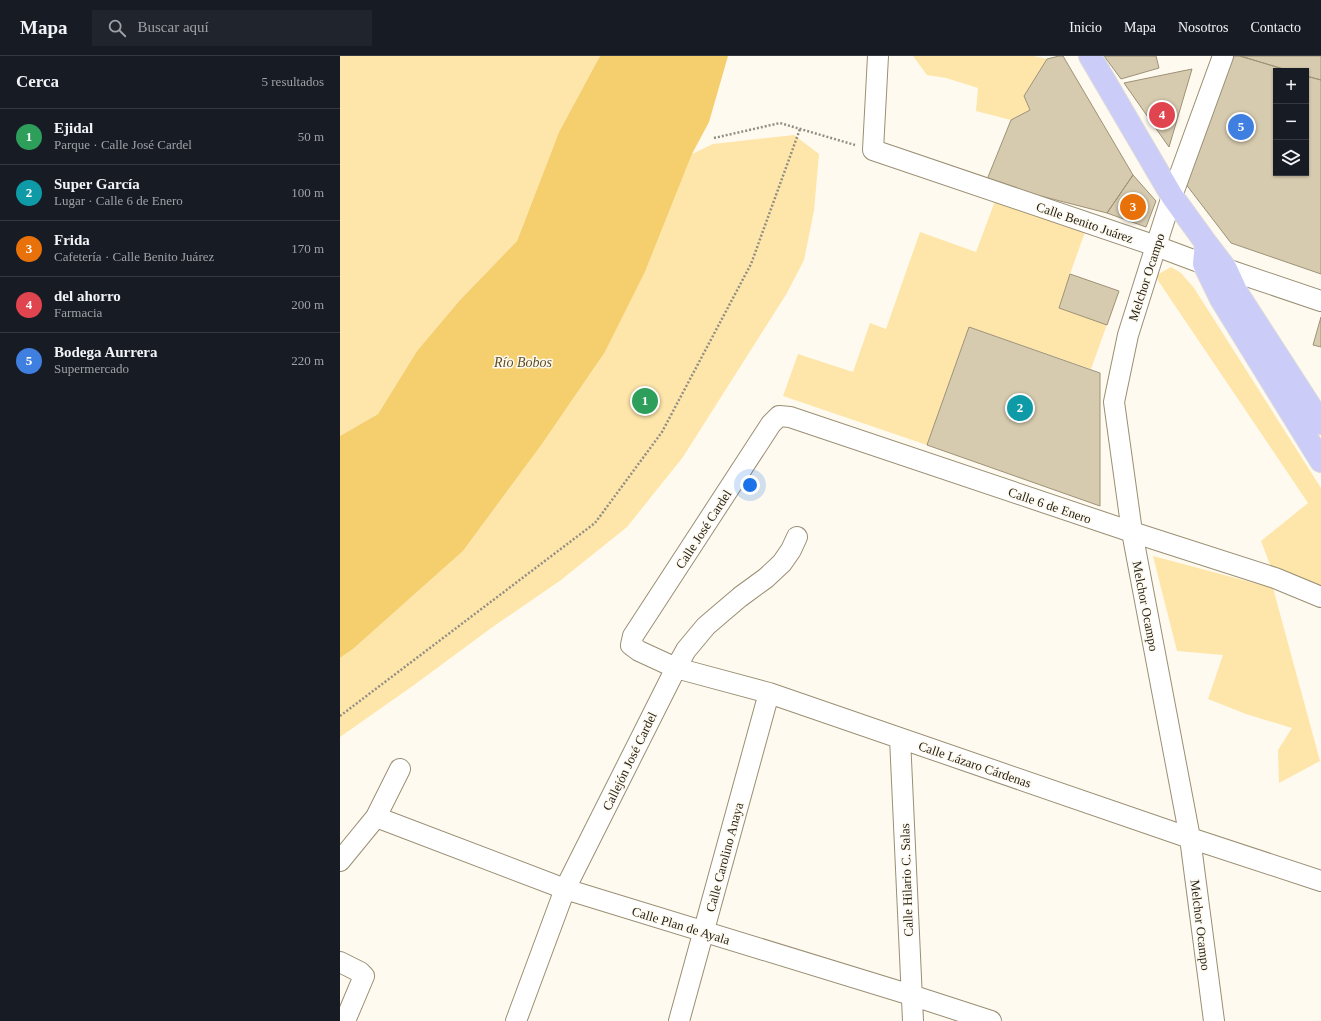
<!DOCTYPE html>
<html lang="es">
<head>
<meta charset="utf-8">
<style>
	body { margin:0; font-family:Georgia,serif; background:#20242c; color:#f1f3f6 }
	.controls { position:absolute; right:12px; top:12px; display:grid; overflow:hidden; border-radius:0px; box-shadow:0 1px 3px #0004 }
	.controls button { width:36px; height:36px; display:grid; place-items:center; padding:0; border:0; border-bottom:1px solid #363941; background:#171b24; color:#f1f3f6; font:20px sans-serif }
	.you { position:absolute; left:410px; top:429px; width:14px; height:14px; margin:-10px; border:3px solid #fff; border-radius:50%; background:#1a73e8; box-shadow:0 0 0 6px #1a73e833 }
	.badge { display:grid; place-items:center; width:26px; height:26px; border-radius:50%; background:#0f766e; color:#fff; font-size:13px; font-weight:700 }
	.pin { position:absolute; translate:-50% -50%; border:2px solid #fff; box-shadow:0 1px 4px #0006 }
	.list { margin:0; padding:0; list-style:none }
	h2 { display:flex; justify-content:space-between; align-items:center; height:52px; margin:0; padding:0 16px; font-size:17px }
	h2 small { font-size:13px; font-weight:400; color:#9ea1a6 }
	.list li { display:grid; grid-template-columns:26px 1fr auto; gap:12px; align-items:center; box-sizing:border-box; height:56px; padding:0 16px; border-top:1px solid #363941 }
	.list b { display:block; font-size:15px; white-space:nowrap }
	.list p { margin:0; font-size:13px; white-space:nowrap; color:#9ea1a6 }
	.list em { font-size:13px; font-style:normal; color:#9ea1a6 }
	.icon { flex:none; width:22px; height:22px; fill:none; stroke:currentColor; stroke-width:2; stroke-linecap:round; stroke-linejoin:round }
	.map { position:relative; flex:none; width:981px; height:965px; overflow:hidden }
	header { display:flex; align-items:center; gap:24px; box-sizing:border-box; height:56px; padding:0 20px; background:#171b24; border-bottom:1px solid #363941 }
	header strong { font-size:19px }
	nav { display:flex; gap:22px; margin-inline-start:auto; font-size:14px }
	.search { width:280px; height:36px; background:#20242c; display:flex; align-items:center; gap:10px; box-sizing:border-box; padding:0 14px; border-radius:0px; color:#9ea1a6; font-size:15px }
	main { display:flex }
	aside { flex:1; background:#171b24 }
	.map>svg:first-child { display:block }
	.green { fill:#fee6aa }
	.water { fill:#f5cf6e }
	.building { fill:#d7cbaf; stroke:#9d9277 }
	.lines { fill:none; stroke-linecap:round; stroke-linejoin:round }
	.minor-casing { stroke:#9a8f74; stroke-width:22 }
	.major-casing { stroke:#dcdbda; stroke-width:24 }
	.path { stroke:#938e84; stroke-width:2.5; stroke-dasharray:2 2; stroke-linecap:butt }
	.minor { stroke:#fff; stroke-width:20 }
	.major { stroke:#cbccf7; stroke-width:22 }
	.labels { text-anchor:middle; stroke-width:3; stroke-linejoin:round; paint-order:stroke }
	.street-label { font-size:13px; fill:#241f15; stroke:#fffaef }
	.water-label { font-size:14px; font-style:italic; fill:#5e4e26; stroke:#fffaef }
</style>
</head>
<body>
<header>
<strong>Mapa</strong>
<div class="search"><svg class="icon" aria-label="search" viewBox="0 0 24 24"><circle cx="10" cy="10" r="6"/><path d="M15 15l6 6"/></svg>Buscar aquí</div>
<nav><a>Inicio</a><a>Mapa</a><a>Nosotros</a><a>Contacto</a></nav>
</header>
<main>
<aside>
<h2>Cerca<small>5 resultados</small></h2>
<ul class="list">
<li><span class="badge" style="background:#2e9e5b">1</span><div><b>Ejidal</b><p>Parque · Calle José Cardel</p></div><em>50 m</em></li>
<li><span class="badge" style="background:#0f9aa8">2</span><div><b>Super García</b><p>Lugar · Calle 6 de Enero</p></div><em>100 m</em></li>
<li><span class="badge" style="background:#e8710a">3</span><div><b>Frida</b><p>Cafetería · Calle Benito Juárez</p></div><em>170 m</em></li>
<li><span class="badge" style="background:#e0444e">4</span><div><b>del ahorro</b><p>Farmacia</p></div><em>200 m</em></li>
<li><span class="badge" style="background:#3f7fe0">5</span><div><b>Bodega Aurrera</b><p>Supermercado</p></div><em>220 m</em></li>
</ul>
</aside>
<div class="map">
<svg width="981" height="965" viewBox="0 0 981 965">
	<rect width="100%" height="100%" fill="#fffaef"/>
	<path class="green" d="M 0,0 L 260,0 L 219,76 L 177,185 L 120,244 L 77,295 L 38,358 L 0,380 Z
		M 573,0 L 694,0 L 707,3 L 684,40 L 690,54 L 671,64 L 636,55 L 638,32 L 606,22 L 587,19 Z
		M 454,79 L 479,98 L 474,155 L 464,204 L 447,237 L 343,401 L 287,471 L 221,524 L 154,570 L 74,629 L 0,681 L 0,602 L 13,593 L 123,495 L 202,388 L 265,296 L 305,216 L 352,98 L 373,88 Z
		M 655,145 L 745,176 L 730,218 L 779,235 L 751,313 L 629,271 L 587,389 L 443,340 L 458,298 L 513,316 L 530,267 L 546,273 L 580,176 L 636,196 Z
		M 831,211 L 841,217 L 854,232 L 981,432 L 981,550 L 959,543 L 935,522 L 921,485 L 968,447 L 815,220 Z
		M 813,500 L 933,532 L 980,705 L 939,727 L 938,694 L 952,672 L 906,658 L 868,643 L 883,599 L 837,595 Z"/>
	<path class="water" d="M 260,0 L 388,0 L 369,66 L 352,98 L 305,216 L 265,296 L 202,388 L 123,495 L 13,593 L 0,602 L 0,380 L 38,358 L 77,295 L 120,244 L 177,185 L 219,76 Z"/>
	<path class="building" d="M 719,0 L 723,0 L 793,119 L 767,157 L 646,126 L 671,64 L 690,54 L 684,40 L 707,3 Z
		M 764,0 L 816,0 L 819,12 L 781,23 Z
		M 893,0 L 900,0 L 950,15 L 936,15 L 936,117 L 966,117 L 966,20 L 981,24 L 981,218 L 891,187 L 845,127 Z
		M 900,0 L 981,0 L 981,24 L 966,20 L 966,15 L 950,15 Z
		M 852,13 L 829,91 L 784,27 Z
		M 793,119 L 816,145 L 806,171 L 767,157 Z
		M 730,218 L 779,235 L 767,269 L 719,252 Z
		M 981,261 L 981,291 L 973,289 Z
		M 629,271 L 760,317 L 760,450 L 587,389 Z"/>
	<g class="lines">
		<g class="minor-casing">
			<path id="minor" d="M 538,0 L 533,94 L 816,190 L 864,208 L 886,213 L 981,245
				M 981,541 L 935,522 L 792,476 L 450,361 L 439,360 L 431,368 L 293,580 L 291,589 L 299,595 L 336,612 L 429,637 L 850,782 L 981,825
				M 560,682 L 573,965
				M 36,761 L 225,833 L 571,939 L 651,965
				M 0,805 L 36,761 L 60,713
				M 0,906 L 20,916 L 24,920 L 5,965
				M 176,965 L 225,833 L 336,612 L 346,594 L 366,570 L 400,541 L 426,522 L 442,507 L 451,494 L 457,481
				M 339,965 L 429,637
				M 874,965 L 850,782 L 792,476 L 774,346 L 788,279 L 816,190 L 832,140 L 883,0"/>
		</g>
		<g class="major-casing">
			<path id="major" d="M 750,0 L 832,140 L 866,187 L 886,213 L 897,237 L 981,367
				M 866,187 L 864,208 L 881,243 L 981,405"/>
		</g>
		<path class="path" d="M 374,82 L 440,67 L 515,89
			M 0,660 L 255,467 L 322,376 L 411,208 L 460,73"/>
		<use href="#minor" class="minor"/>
		<use href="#major" class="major"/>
	</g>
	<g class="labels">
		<g class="street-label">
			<text transform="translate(745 166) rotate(19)" y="5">Calle Benito Juárez</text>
			<text transform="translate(806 221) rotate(-72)" y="5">Melchor Ocampo</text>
			<text transform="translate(710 449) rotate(19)" y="5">Calle 6 de Enero</text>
			<text transform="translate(363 473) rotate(-57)" y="5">Calle José Cardel</text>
			<text transform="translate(806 550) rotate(79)" y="5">Melchor Ocampo</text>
			<text transform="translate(289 705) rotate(-64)" y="5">Callejón José Cardel</text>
			<text transform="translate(635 708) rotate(19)" y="5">Calle Lázaro Cárdenas</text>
			<text transform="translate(384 801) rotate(-75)" y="5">Calle Carolino Anaya</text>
			<text transform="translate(566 824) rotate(-92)" y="5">Calle Hilario C. Salas</text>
			<text transform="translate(341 869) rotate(17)" y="5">Calle Plan de Ayala</text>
			<text transform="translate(861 869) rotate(83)" y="5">Melchor Ocampo</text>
		</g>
		<g class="water-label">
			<text x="183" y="311">Río Bobos</text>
		</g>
	</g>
</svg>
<div class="controls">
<button>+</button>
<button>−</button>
<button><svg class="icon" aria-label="layers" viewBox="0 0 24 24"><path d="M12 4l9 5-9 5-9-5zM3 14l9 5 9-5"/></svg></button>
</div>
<div class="you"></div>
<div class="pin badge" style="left:305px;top:345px;background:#2e9e5b">1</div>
<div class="pin badge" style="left:680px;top:352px;background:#0f9aa8">2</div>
<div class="pin badge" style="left:793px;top:151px;background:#e8710a">3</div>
<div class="pin badge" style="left:822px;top:59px;background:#e0444e">4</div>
<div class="pin badge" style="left:901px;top:71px;background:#3f7fe0">5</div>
</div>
</main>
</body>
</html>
